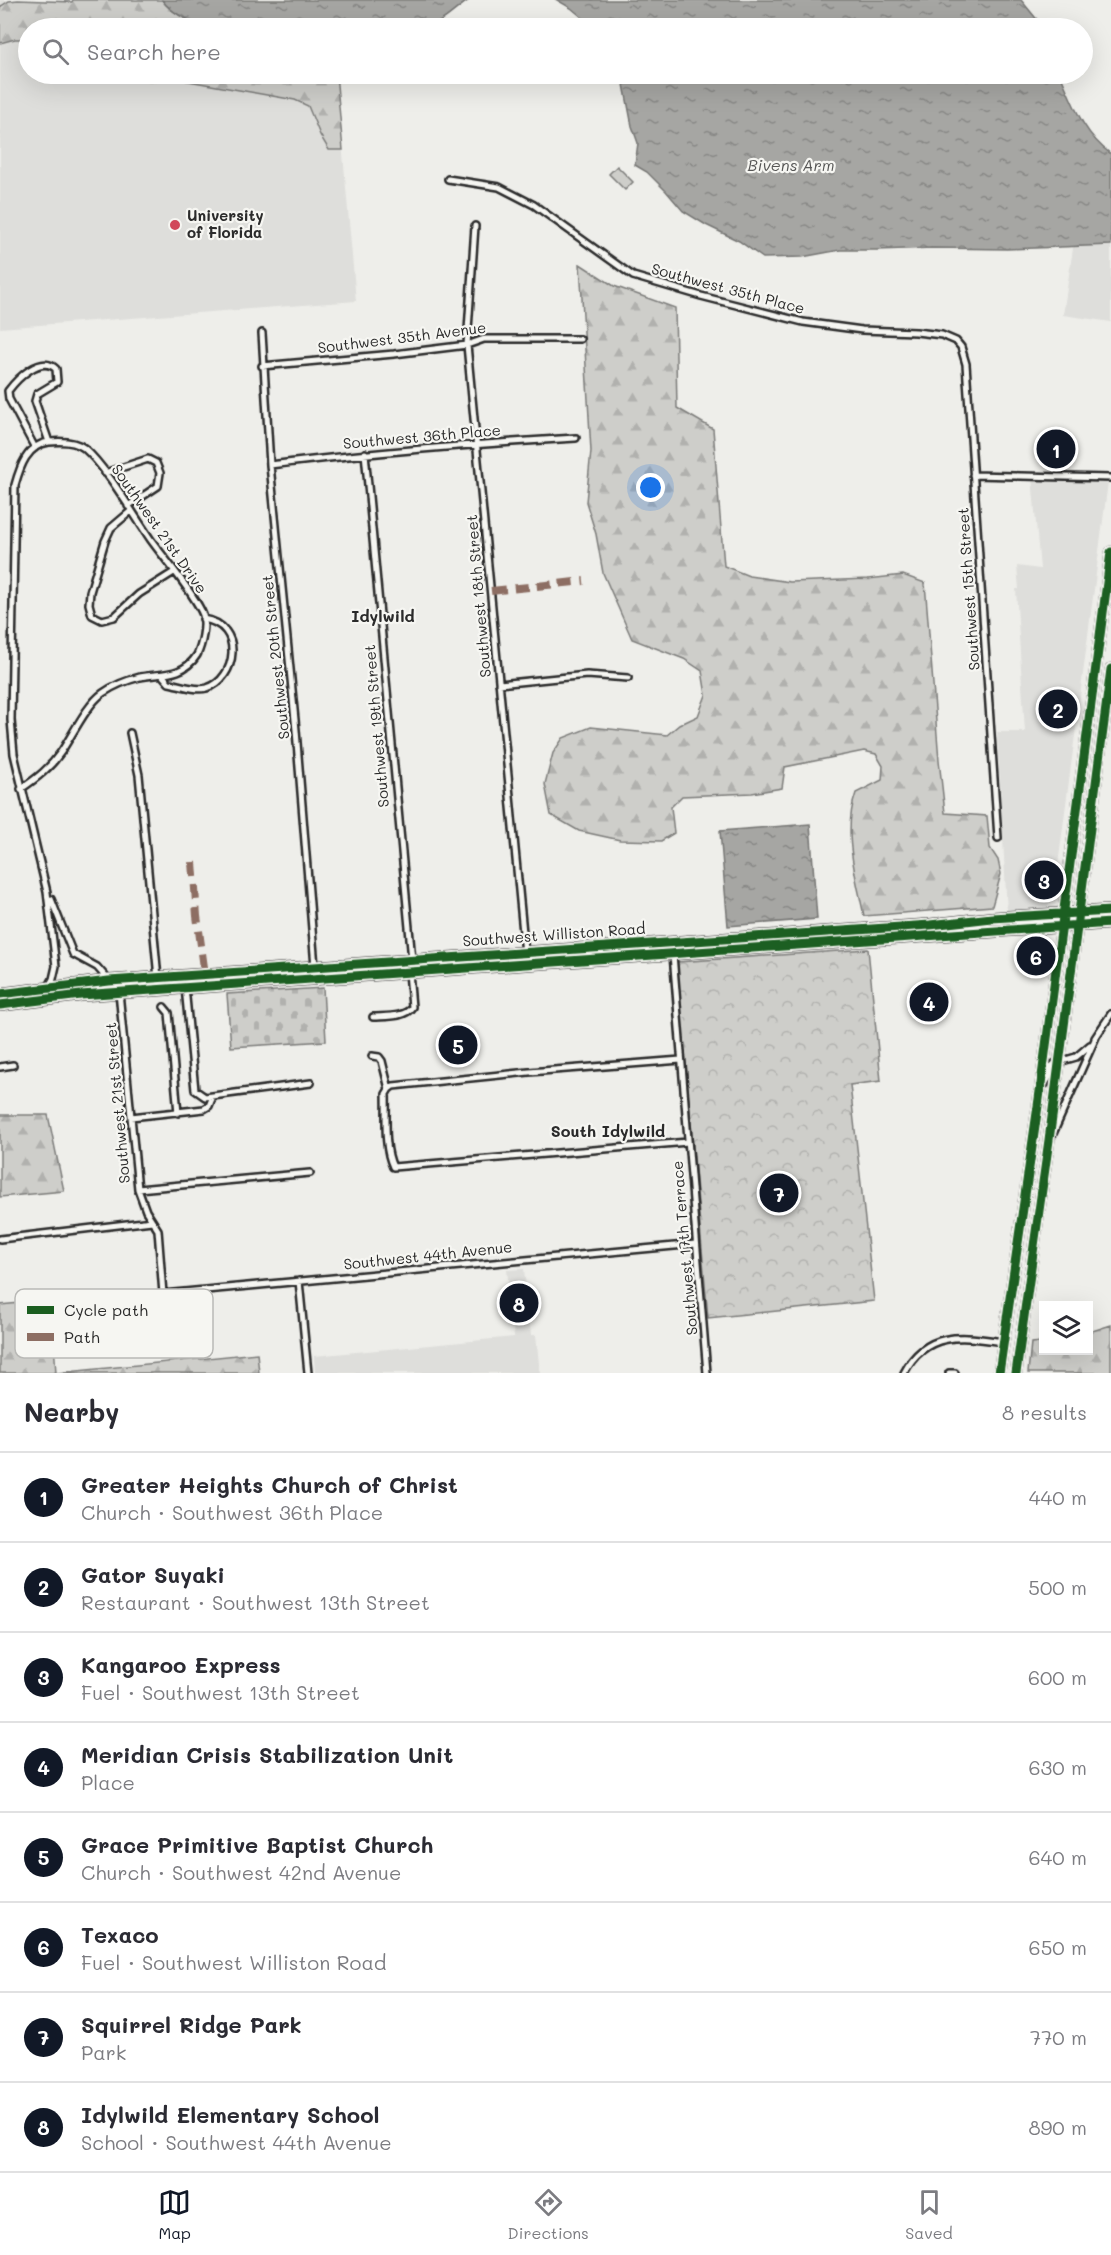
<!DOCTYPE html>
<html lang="en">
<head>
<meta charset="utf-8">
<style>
	body { margin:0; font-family:Mali,sans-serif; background:#f2f2f3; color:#2b2b33 }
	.controls { position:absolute; right:18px; bottom:18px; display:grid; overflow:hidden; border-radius:0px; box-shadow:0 6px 24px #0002 }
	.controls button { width:54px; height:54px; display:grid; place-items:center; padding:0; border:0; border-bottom:2px solid #e1e1e2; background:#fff; color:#2b2b33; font:30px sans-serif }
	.you { position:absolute; left:651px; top:488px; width:21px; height:21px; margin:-15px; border:4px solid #fff; border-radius:50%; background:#1a73e8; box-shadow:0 0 0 9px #1a73e833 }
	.badge { display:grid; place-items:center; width:39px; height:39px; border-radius:50%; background:#111827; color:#fff; font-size:20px; font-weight:700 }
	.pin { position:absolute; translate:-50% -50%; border:3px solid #fff; box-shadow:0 2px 6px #0006 }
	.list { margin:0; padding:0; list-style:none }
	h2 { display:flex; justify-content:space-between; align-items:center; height:78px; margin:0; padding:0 24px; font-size:26px }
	h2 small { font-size:20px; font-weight:400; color:#7c7c81 }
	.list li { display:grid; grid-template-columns:39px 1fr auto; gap:18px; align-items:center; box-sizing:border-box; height:90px; padding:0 24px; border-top:2px solid #e1e1e2 }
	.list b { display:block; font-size:22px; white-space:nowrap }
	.list p { margin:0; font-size:20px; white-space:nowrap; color:#7c7c81 }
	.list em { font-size:20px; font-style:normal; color:#7c7c81 }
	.icon { flex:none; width:33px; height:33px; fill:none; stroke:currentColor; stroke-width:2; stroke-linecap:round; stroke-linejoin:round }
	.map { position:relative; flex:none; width:1111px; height:1373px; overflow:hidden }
	.search { position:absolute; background:#fff; box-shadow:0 6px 24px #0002; left:18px; right:18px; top:18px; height:66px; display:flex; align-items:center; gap:15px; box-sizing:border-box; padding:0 21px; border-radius:33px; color:#7c7c81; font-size:22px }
	.sheet { height:798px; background:#fff }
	nav { display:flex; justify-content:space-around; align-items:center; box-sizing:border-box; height:84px; border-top:2px solid #e1e1e2; background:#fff; font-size:16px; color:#7c7c81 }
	nav a { display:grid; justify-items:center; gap:3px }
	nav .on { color:#111827 }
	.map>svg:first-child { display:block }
	.built { fill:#dededb }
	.forest { fill:url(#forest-firs); stroke:#7c7c7a; stroke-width:1.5 }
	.cemetery { fill:url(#cemetery-stones); stroke:#7c7c7a; stroke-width:1.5 }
	.park { fill:url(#park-crowns); stroke:#7c7c7a; stroke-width:1.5 }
	.pitch { fill:#cececa; stroke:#7c7c7a; stroke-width:1.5 }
	.water { fill:url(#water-ripples); stroke:#757573; stroke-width:1.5 }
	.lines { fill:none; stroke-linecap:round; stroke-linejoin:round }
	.street-casing { stroke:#2b2b2b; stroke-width:10 }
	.primary-casing { stroke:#2b2b2b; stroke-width:13 }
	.highway-casing { stroke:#2b2b2b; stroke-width:14 }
	.street { stroke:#f6f6f2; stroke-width:5 }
	.primary { stroke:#f6f6f2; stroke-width:8 }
	.highway { stroke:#f6f6f2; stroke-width:9 }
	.quiet { stroke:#8d6e63; stroke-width:8; stroke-dasharray:15 8; stroke-linecap:butt }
	.cycleway-casing { stroke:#f6f6f2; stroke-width:13 }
	.cycleway { stroke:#1b5e20; stroke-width:9 }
	.poi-dot { fill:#d1495b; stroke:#f6f6f2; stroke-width:2 }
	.labels { text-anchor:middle; stroke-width:4.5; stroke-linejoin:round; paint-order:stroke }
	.poi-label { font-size:15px; font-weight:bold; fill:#2b2b2b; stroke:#f6f6f2; text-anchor:start }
	.street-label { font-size:15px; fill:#2b2b2b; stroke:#f6f6f2 }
	.water-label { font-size:16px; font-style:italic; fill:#565655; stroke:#f6f6f2 }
	.neighbourhood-label { font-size:16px; font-weight:bold; fill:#2b2b2b; stroke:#f6f6f2 }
	.key { fill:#f6f6f2; stroke:#b9b9b6; stroke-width:1.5 }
	.key-label { font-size:16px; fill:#2b2b2b }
</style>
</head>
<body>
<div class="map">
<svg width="1111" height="1373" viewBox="0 0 1111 1373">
	<defs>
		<pattern id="forest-firs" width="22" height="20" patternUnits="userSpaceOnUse" patternTransform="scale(1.5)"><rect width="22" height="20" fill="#cececa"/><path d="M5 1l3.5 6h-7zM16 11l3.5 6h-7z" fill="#b1b1ae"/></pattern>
		<pattern id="cemetery-stones" width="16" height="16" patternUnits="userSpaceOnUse" patternTransform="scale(1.5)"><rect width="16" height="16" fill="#cececa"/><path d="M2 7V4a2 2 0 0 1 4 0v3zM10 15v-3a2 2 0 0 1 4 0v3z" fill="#b1b1ae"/></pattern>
		<pattern id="park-crowns" width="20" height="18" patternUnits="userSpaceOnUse" patternTransform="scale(1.5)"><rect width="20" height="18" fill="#cececa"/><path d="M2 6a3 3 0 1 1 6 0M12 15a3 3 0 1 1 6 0" fill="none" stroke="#b1b1ae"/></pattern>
		<pattern id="water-ripples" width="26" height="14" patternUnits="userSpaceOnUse" patternTransform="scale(1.5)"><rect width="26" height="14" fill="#a6a6a3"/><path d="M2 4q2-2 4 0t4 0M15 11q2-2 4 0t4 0" fill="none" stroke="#878785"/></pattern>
	</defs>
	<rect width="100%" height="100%" fill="#eeeeea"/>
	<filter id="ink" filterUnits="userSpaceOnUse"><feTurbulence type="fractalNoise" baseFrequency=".0167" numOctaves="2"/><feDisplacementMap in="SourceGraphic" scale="12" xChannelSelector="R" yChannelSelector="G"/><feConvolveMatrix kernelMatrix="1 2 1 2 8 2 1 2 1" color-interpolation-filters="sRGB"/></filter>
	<g filter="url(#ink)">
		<path class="built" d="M 0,0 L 162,0 L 166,6 L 185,19 L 207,28 L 28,28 L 28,74 L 336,74 L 356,301 L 0,328 Z
			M 1111,233 L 1111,322 L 1063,315 L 1075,235 Z
			M 1032,477 L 1108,482 L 1054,896 L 1049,905 L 1045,908 L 1007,911 L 997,732 L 1025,732 L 1016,589 L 1019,589 L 1017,566 L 1040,569 Z
			M 524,1269 L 531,1335 L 536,1335 L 540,1373 L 315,1373 L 314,1356 L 514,1337 L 507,1270 Z"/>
		<path class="forest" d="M 18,0 L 72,2 L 73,0 L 162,0 C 173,15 191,21 207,28 L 28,28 L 28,39 L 15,39 L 0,43 L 0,7 L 9,1 Z
			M 130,74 L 336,74 L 343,150 L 329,150 L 320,135 L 308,106 L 295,100 L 183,80 C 163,78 153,84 131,77 Z
			M 580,264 L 614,286 L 675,308 L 677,408 L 713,429 L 724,566 L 749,576 L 790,582 L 868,579 L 903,575 L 925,583 L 939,760 L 945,813 L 987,816 L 990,848 L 998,860 L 1001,874 L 992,906 L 864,916 C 856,876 842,833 856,793 L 882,780 L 883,766 L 876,754 L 864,751 L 785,767 L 782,788 L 752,793 L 682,796 L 671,807 L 674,833 L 661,841 L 620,840 L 579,831 L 551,815 L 545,784 L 553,753 L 563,738 L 591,727 L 667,735 L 679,725 L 698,716 L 706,695 L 702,671 L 684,659 L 632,639 L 603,573 L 596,534 L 586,502 L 591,451 Z
			M 0,1115 L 48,1115 L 64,1191 L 0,1197 Z
			M 51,1300 L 56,1373 L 0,1373 L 0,1305 Z
			M 1111,1325 L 1111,1373 L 1028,1373 L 1031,1343 L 1043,1342 L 1044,1350 L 1088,1350 L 1089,1332 Z
			M 257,1353 L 259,1373 L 57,1373 Z"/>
		<path class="cemetery" d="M 323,988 L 326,1041 L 231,1047 L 227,994 Z"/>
		<path class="park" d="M 868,949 L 881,1081 L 850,1085 L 874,1301 L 708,1318 L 677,962 Z"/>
		<path class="pitch" d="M 617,166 L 633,182 L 625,190 L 609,174 Z"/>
		<path class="water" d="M 162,0 L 469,0 C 452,11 441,27 419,28 L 410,20 L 397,22 L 395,28 L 207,28 C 191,21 173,15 162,0 Z
			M 557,0 L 1021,0 L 1044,28 L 595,28 L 571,8 Z
			M 622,74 L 1060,74 C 1073,103 1083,134 1111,154 L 1111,245 L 1007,249 L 933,248 L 877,250 L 840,250 L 802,257 L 763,258 L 739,241 L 706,225 L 683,211 L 666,191 L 647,172 L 635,165 L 638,143 L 632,126 Z
			M 810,824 L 817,919 L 728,926 L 720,831 Z"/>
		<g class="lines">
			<g class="street-casing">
				<path id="street" d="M 448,179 L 499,187 L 534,205 L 633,276 L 701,296 L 803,322 L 862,330 L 916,332 L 942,335 L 956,341 L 961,347 L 966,364 L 998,838
					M 475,226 L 467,345 L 526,964
					M 262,333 L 270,465 L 296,730 L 316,979
					M 262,366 L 394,354 L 467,345 L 484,339 L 580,339
					M 35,448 L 9,399 L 8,391 C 17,379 41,354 56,369 L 57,382 L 37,394 L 35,401 L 49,442
					M 365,453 L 412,960
					M 270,465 C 372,452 473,444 576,438
					M 105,473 L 148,459 L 156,463 L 160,473 L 158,486 L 128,506
					M 973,475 L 1111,478
					M 131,511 L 111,528 L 105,541 L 90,592 L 89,604 L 92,615 L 102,620 L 114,617 L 139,594 L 174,572
					M 163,676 L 169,683 C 180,685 195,691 207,688 C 236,680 246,625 203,619
					M 499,684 L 587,675 L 628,678
					M 130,733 L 139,775 L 158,978
					M 21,789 C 37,778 50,768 61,752 C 72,736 87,704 103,693 C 113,686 128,680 140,677 C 162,673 183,677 197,655 C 202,645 206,625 203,615 C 196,596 164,558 151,540 C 133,514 107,468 84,448 C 75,441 59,441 49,442 C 27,445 20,467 15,485 L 11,720 L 14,754 L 47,892 L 56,966 L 53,979 L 48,988
					M 51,899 L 73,954 L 97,967 L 119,992 L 138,1189 L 146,1211 L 158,1230 L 163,1294 L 696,1244
					M 672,942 L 707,1373
					M 185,987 L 195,1090 L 205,1097 L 311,1083
					M 164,1007 L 169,1013 L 178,1113
					M 373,1017 C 385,1016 405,1018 412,1007 L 409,972
					M 1095,1038 L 1111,1014
					M 372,1056 L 379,1057 L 382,1061 L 389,1089 L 386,1094 C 387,1116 383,1146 393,1167 L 688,1142
					M 1059,1062 L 1076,1057 L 1090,1045
					M 0,1067 L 13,1065
					M 389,1089 L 393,1086 L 529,1072 L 681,1060
					M 131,1117 L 204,1109 L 209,1106 L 213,1096
					M 1052,1136 L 1096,1037
					M 138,1189 L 310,1173
					M 0,1239 L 152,1221
					M 299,1281 L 308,1373
					M 904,1373 C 926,1330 963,1336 1003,1342
					M 949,1373 L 955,1373"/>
			</g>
			<g class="primary-casing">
				<path id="primary" d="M 1044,1083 L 1052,1068 L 1059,1062
					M 999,1373 L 1039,1099 L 1111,552
					M 1016,1373 L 1049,1140 L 1111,669"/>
			</g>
			<g class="highway-casing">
				<path id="highway" d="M 0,994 L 109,981 L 930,925 L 992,918 L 1111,911
					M 0,1005 L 81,995 L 1111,923"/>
			</g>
			<use href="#street" class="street"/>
			<use href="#primary" class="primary"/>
			<use href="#highway" class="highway"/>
			<path class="quiet" d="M 491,591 L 584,581
				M 193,862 L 197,916 L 205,975"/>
			<g class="cycleway-casing">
				<path id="cycleway" d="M 0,994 L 109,981 L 930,925 L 992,918 L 1111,911
					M 0,1005 L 81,995 L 1111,923
					M 999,1373 L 1039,1099 L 1111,552
					M 1016,1373 L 1049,1140 L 1111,669"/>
			</g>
			<use href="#cycleway" class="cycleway"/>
		</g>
	</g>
	<circle class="poi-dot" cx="175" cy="225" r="6"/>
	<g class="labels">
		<g class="poi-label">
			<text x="187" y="221">University<tspan x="187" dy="17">of Florida</tspan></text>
		</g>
		<g class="street-label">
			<text transform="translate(728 289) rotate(15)" y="5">Southwest 35th Place</text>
			<text transform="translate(402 338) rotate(-7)" y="5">Southwest 35th Avenue</text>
			<text transform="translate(422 437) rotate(-5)" y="5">Southwest 36th Place</text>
			<text transform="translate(159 529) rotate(55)" y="5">Southwest 21st Drive</text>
			<text transform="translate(969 589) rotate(-94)" y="5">Southwest 15th Street</text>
			<text transform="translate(479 596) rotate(-95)" y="5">Southwest 18th Street</text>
			<text transform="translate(276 657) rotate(-96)" y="5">Southwest 20th Street</text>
			<text transform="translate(377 726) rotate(-95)" y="5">Southwest 19th Street</text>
			<text transform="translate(554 935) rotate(-4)" y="5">Southwest Williston Road</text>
			<text transform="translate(118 1103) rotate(-95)" y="5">Southwest 21st Street</text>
			<text transform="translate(685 1248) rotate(-95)" y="5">Southwest 17th Terrace</text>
			<text transform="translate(428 1256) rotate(-6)" y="5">Southwest 44th Avenue</text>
		</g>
		<g class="water-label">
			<text x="791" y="171">Bivens Arm</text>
		</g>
		<g class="neighbourhood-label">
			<text x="383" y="622">Idylwild</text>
			<text x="608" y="1137">South Idylwild</text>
		</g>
	</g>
	<rect x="15" y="1289" width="198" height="69" rx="9" class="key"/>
	<rect x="27" y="1306" width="27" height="8" fill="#1b5e20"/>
	<rect x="27" y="1333" width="27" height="8" fill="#8d6e63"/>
	<g class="key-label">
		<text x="64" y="1316">Cycle path</text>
		<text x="64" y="1343">Path</text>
	</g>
</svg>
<div class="controls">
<button><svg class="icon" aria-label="layers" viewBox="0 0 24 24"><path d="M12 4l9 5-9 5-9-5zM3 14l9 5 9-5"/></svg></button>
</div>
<div class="you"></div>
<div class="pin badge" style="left:1056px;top:449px">1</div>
<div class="pin badge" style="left:1058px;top:709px">2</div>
<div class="pin badge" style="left:1044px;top:880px">3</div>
<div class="pin badge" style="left:929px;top:1002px">4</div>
<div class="pin badge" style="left:458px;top:1045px">5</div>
<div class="pin badge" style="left:1036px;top:956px">6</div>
<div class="pin badge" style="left:779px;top:1193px">7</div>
<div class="pin badge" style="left:519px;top:1303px">8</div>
<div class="search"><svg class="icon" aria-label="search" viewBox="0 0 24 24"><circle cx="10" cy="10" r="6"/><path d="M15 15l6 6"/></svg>Search here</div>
</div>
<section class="sheet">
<h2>Nearby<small>8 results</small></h2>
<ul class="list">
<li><span class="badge">1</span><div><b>Greater Heights Church of Christ</b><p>Church · Southwest 36th Place</p></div><em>440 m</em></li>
<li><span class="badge">2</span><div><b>Gator Suyaki</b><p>Restaurant · Southwest 13th Street</p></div><em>500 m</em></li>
<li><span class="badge">3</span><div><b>Kangaroo Express</b><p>Fuel · Southwest 13th Street</p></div><em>600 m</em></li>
<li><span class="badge">4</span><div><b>Meridian Crisis Stabilization Unit</b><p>Place</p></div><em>630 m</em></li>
<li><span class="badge">5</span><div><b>Grace Primitive Baptist Church</b><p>Church · Southwest 42nd Avenue</p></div><em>640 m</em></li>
<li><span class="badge">6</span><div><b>Texaco</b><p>Fuel · Southwest Williston Road</p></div><em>650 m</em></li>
<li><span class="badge">7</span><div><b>Squirrel Ridge Park</b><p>Park</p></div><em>770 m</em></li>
<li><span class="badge">8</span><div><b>Idylwild Elementary School</b><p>School · Southwest 44th Avenue</p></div><em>890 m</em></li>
</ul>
</section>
<nav>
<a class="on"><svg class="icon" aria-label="map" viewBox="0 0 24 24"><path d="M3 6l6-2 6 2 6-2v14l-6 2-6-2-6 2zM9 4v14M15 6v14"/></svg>Map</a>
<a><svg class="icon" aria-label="directions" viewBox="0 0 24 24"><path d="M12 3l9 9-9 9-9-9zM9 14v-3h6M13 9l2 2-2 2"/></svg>Directions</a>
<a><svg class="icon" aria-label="saved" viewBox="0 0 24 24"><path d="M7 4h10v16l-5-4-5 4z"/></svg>Saved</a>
</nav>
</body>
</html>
